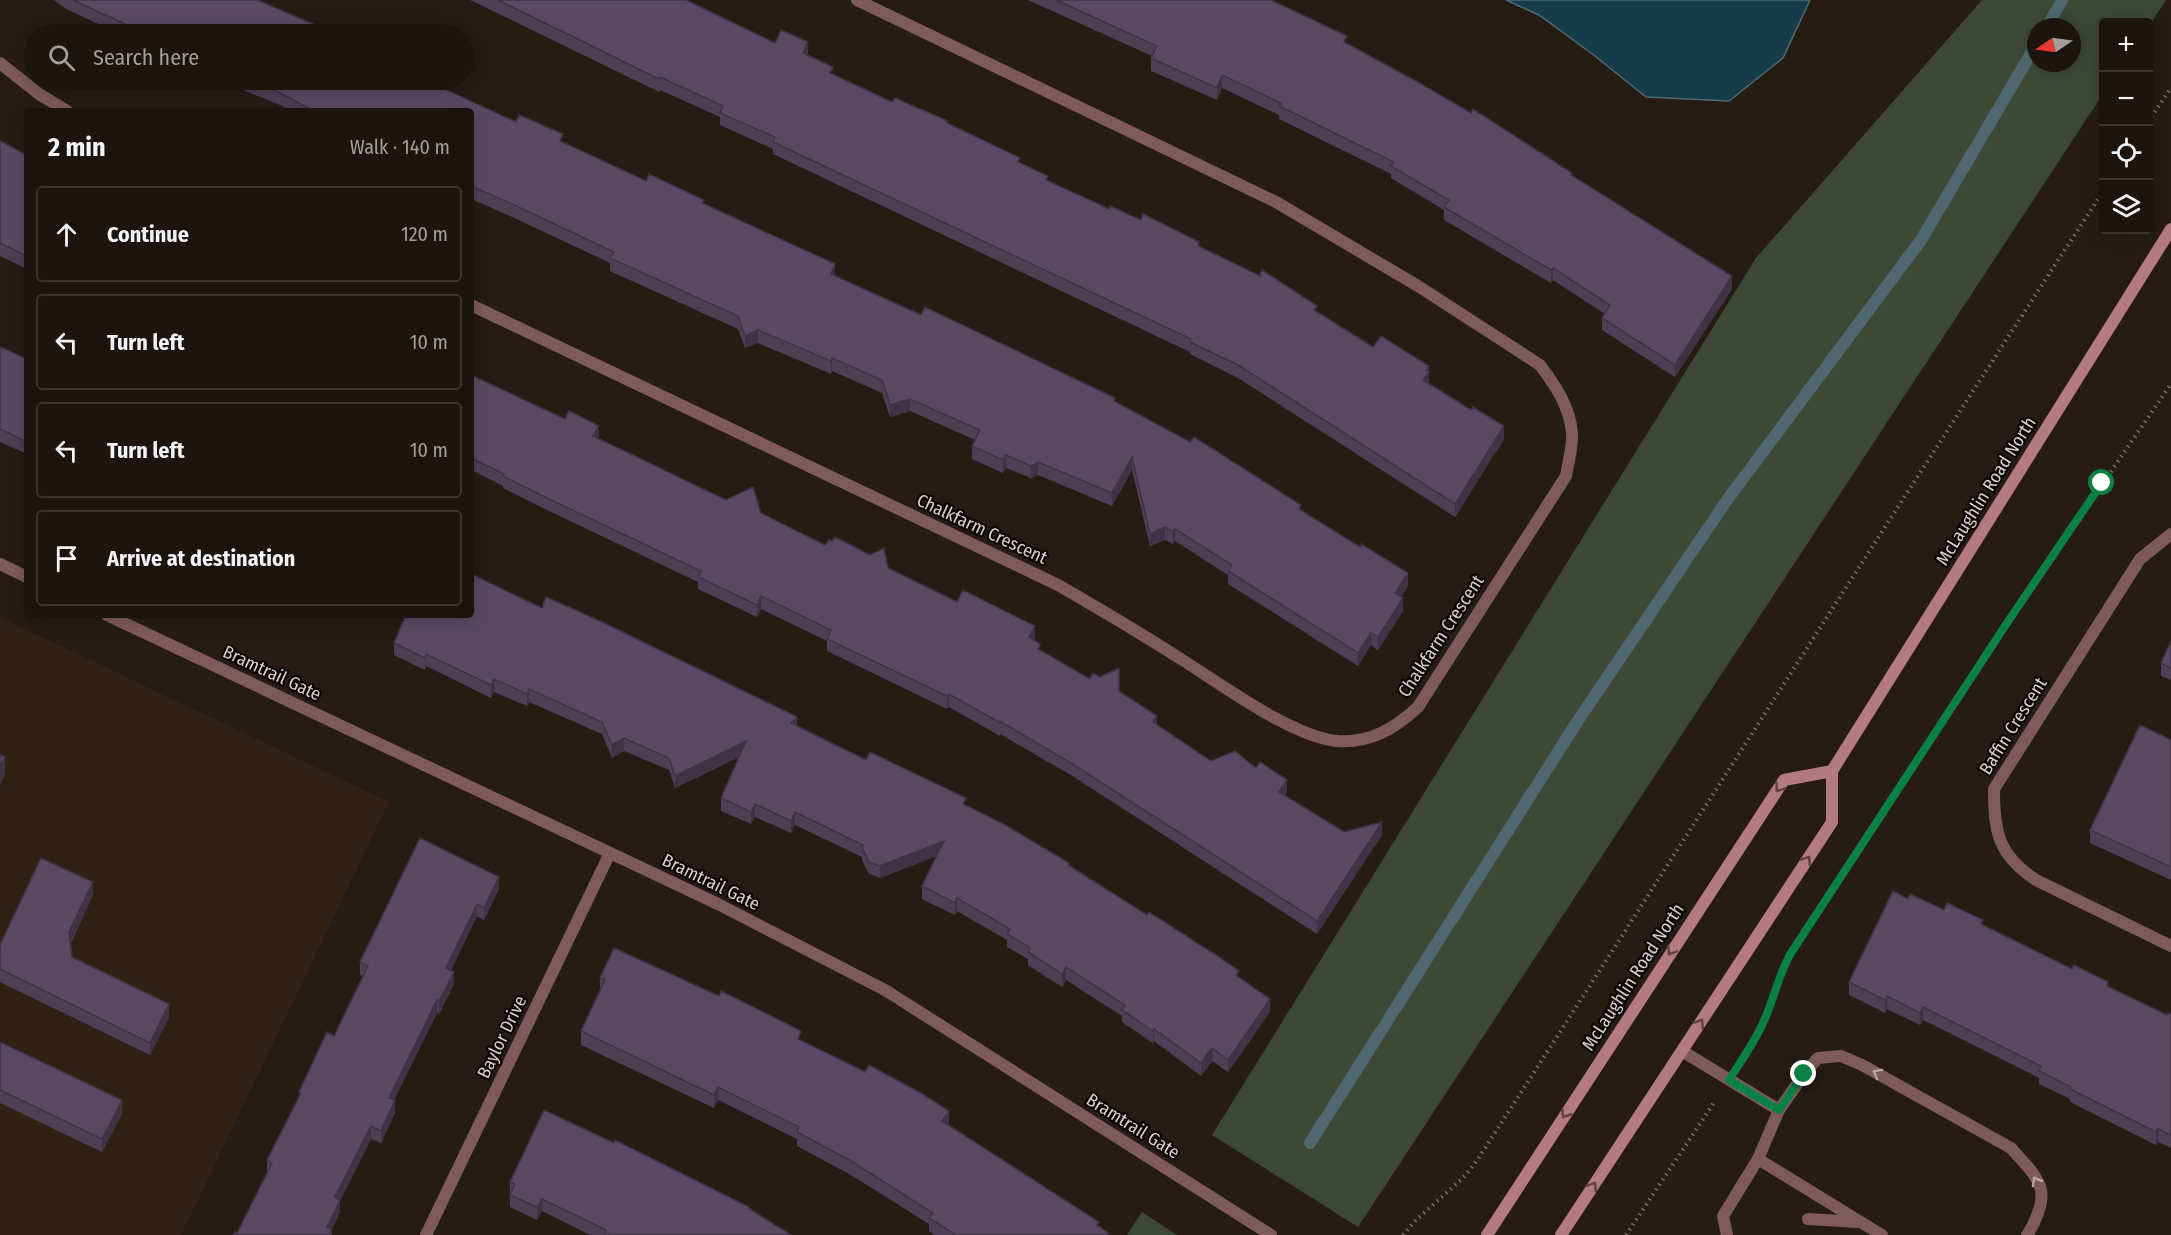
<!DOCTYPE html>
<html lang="en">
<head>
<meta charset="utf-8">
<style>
	body { margin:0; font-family:"Fira Sans Condensed",sans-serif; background:#29221d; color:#f1f3f6 }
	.controls { position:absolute; right:18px; top:18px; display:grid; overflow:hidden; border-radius:6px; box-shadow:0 3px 15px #0003 }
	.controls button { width:54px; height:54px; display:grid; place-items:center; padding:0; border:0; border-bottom:2px solid #3a342f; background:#1c150f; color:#f1f3f6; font:30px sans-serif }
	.compass { position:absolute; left:2027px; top:18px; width:54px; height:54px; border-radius:50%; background:#1c150f; box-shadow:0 3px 15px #0003; rotate:257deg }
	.stop { position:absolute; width:18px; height:18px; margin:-14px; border:4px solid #0b8043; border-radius:50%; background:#fff }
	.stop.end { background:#0b8043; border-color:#fff; box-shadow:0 2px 6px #0008 }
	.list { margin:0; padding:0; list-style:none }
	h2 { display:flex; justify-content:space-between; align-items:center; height:78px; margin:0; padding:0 24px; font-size:26px }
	h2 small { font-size:20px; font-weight:400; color:#a09f9e }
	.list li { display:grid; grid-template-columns:39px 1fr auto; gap:18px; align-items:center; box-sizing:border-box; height:96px; margin:0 12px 12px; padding:0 12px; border:2px solid #3a342f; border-radius:6px }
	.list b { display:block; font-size:22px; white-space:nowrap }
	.list em { font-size:20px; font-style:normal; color:#a09f9e }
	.icon { flex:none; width:33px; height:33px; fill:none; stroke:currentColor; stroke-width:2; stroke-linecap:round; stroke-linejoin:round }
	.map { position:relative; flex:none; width:2171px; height:1235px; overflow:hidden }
	.search { position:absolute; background:#1c150f; box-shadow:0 3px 15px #0003; left:24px; top:24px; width:450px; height:66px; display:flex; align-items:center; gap:15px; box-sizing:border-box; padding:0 21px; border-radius:33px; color:#a09f9e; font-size:22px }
	.panel { position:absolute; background:#1c150f; box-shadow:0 3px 15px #0003; left:24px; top:108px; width:450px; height:510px; border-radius:6px }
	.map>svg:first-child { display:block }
	.built { fill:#312115 }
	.green { fill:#3e4837; fill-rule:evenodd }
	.water { fill:#163c49; stroke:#506970; stroke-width:1.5 }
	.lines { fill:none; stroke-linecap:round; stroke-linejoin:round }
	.stream { stroke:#506970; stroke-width:12 }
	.path { stroke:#786f68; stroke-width:4; stroke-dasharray:1.5 4.5; stroke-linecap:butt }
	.service { stroke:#7e595d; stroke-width:12 }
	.minor { stroke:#7e595d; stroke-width:12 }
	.tertiary { stroke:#7e595d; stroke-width:12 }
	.secondary { stroke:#b47a81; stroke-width:12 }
	.wall { fill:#4e3f55 }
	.shaded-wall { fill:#403345 }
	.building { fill:#5b4963; stroke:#403345; stroke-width:1.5 }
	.oneway { stroke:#604043 }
	.oneway2 { stroke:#b9a7a5 }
	.route { stroke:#0b8043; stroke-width:8 }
	.labels { text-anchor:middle; stroke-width:4.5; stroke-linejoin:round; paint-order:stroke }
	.street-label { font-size:18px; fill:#d9d1cc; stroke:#0c0705 }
</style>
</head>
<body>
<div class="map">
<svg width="2171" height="1235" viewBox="0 0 2171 1235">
	<rect width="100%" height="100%" fill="#261c14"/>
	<path class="built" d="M 0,617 L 389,802 L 181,1235 L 0,1235 Z"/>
	<path class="green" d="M 1982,0 L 2166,0 L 2149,26 L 2148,22 L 2104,22 L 2103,94 L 1358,1227 L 1212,1135 L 1756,258 ZM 2036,27 L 2072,27 L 2072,63 L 2036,63 Z
		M 1142,1212 L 1177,1235 L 1127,1235 Z"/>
	<path class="water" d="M 1506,0 L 1810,0 L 1783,58 L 1729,101 L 1646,97 L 1595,56 L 1539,15 Z"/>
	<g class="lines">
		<path class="stream" d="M 2047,27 L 2062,0
			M 1310,1143 L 1577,722 L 1727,500 L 1921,240 L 2036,45"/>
		<path class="path" d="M 2148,122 L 2171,88
			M 1742,1060 L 1764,1022 L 1779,977 L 1791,953 L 2005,626 L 2171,384
			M 1403,1235 L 1414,1222 L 1465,1176 L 1478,1159 C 1687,836 1893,512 2104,190
			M 1626,1235 L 1715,1101"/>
		<path class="service" d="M 1682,1051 L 1779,1110 L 1758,1159 L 1882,1235
			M 1779,1110 L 1804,1074 L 1818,1058 L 1841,1056 L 1862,1065 L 2011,1148 C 2021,1160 2038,1175 2041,1190 C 2044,1203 2034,1225 2027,1235
			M 1808,1219 L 1858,1222
			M 1727,1235 L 1723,1216 L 1758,1159"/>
		<path class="minor" d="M 0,63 L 39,94 L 67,111
			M 471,305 L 1058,585 C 1098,608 1137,631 1176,656 C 1217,681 1291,737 1337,741 C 1371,743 1394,729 1418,707 L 1566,476 C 1568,463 1573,447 1572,433 C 1570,407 1555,385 1540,365 L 1418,286 L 1276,202 L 857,0
			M 2171,534 L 2140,559 L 1994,789 C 1994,832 1998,855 2036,880 L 2171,946
			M 426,1235 L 610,853"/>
		<path class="tertiary" d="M 0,564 L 27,577
			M 107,615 L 718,904 L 885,990 L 1271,1235"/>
		<path class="secondary" d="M 1487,1235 L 1784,780 L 1832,771
			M 1561,1235 L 1832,822 L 1832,771 L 2171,229"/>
	</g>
	<path class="wall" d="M 54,0 L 257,0 L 327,34 L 120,34 L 66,9 Z
		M 470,0 L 686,0 L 775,43 L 808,55 L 833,75 L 892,102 L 948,123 L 1020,163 L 1048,181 L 1109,209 L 1199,247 L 1317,312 L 1373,347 L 1429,366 L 1429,383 L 1504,439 L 1455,517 L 1238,378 L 1190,354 L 1190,352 L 773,154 L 773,149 L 720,125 L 720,117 L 660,90 L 659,92 L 497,13 Z
		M 1028,0 L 1271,0 L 1572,175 L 1732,289 L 1675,377 L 1602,330 L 1602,318 L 1605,314 L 1553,280 L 1551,283 L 1444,220 L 1444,210 L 1391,178 L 1391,174 L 1279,119 L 1279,115 L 1222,88 L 1217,100 L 1151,71 L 1151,58 L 1152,56 Z
		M 218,80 L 433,80 L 444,89 L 563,142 L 646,181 L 704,204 L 835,276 L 1115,401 L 1301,511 L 1408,586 L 1401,597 L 1403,611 L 1378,650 L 1371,645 L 1358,666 L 1228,584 L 1228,575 L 1175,541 L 1173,544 L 1165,540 L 1150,546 L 1132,470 L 1112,506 L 1038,475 L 1031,478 L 1006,468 L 1003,473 L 972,459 L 972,446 L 975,440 L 910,411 L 890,417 L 882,393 L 832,371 L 831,374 L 758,343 L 745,348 L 738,329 L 610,271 L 610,263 L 510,216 L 471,199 L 471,111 L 291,111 L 278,104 Z
		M 0,141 L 27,155 L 27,269 L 0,256 Z
		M 0,347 L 27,359 L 27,454 L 0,442 Z
		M 471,375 L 598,439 L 726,500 L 761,513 L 825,545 L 888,568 L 957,602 L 1035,639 L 1034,640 L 1040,651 L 1090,679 L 1119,691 L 1157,725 L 1211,761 L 1287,793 L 1285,795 L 1344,832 L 1382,835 L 1317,934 L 1074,777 L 1000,734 L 1000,736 L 949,707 L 947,709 L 827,651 L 827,641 L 761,609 L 757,617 L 698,589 L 698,582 L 547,510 L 503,488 L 503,486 L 471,470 Z
		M 542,608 L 797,726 L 866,760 L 966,805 L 1069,866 L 1239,977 L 1270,1012 L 1228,1072 L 1212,1061 L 1201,1076 L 1154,1041 L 1153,1043 L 1122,1022 L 1122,1016 L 1066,980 L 1062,987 L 1028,965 L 1028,959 L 1007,947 L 1007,940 L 957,911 L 955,915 L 922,899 L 922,886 L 937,856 L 880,878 L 869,874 L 862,860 L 862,857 L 795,825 L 791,833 L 755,817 L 751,824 L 721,811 L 721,798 L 739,757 L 675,788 L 669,770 L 624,751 L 612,758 L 602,734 L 529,702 L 527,706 L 494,692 L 491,698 L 426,666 L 425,670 L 394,655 L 394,643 Z
		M 2171,641 L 2171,680 L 2161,676 L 2161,663 Z
		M 2171,740 L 2171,880 L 2090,843 L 2090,830 Z
		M 499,889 L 484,920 L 477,916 L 451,970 L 454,984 L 439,1014 L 437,1013 L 394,1100 L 395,1113 L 381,1143 L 371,1139 L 340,1201 L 340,1212 L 332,1229 L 332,1235 L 237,1233 L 267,1173 L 267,1160 L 299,1098 L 299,1092 L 334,1036 L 363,976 L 360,975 L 360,962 Z
		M 93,895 L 71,943 L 72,957 L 169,1017 L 150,1055 L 0,982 L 0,945 Z
		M 1908,899 L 1944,910 L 1983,925 L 2167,1015 L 2171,1015 L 2171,1148 L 2158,1142 L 2156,1145 L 2070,1102 L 2070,1099 L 2039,1084 L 2039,1078 L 1923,1020 L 1920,1025 L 1887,1009 L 1885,1013 L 1849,995 L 1849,982 Z
		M 600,978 L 801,1041 L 949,1124 L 948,1125 L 1099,1227 L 1108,1235 L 935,1235 L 929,1231 L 929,1224 L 851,1175 L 797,1146 L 797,1139 L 718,1100 L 714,1108 L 581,1045 L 581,1031 L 600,991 Z
		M 0,1042 L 122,1113 L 102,1152 L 0,1103 Z
		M 510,1182 L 749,1208 L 791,1235 L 590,1235 L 542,1211 L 537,1220 L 510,1207 Z"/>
	<path class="shaded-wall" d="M 808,42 L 808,55 L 803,53 Z
		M 1222,75 L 1222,88 L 1217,100 L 1217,88 Z
		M 835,264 L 835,277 L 831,274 Z
		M 1553,268 L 1553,280 L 1551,283 L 1551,270 Z
		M 1732,276 L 1732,289 L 1675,377 L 1675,365 Z
		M 758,330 L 758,343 L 745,348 L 745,336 Z
		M 832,358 L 832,371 L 831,374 L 831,361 Z
		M 1429,366 L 1429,384 L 1423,380 L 1426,370 Z
		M 910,399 L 910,411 L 890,417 L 890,405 Z
		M 599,426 L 599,438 L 593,436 Z
		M 1504,426 L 1504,439 L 1455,517 L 1455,504 Z
		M 1006,455 L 1006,468 L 1003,473 L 1003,460 Z
		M 1132,457 L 1132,470 L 1112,506 L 1112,493 Z
		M 1038,462 L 1038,475 L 1031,478 L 1031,466 Z
		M 1165,527 L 1165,540 L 1150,546 L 1150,534 Z
		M 1175,529 L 1175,541 L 1173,544 L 1173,532 Z
		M 1408,573 L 1408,586 L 1395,606 L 1395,593 Z
		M 761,596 L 761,609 L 757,617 L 757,605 Z
		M 1403,598 L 1403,611 L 1378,650 L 1378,637 Z
		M 1035,626 L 1035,639 L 1029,650 L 1029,637 Z
		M 1371,633 L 1371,645 L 1358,666 L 1358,653 Z
		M 426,654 L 426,666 L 425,670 L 425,658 Z
		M 494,679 L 494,692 L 491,698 L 491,685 Z
		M 529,689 L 529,702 L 527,706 L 527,694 Z
		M 949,694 L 949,707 L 947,709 L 947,696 Z
		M 1157,716 L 1157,729 L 1153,722 Z
		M 797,717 L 797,729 L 791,723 Z
		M 624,738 L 624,751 L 612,758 L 612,745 Z
		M 746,741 L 746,754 L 675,788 L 675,776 Z
		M 5,757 L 5,775 L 0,785 L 0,767 Z
		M 1287,780 L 1287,793 L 1279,804 L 1279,792 Z
		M 755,804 L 755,817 L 751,824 L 751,812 Z
		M 795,812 L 795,825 L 791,833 L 791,821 Z
		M 1382,822 L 1382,835 L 1317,934 L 1317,921 Z
		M 944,841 L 944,853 L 880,878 L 880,866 Z
		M 499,877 L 499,889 L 484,920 L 484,908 Z
		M 93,882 L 93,895 L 69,945 L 69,932 Z
		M 957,898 L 957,911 L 955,915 L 955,903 Z
		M 477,904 L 477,916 L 446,981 L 446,968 Z
		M 1066,967 L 1066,980 L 1062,987 L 1062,974 Z
		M 454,972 L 454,984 L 439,1014 L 439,1001 Z
		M 1887,996 L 1887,1009 L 1885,1013 L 1885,1000 Z
		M 1270,999 L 1270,1012 L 1228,1072 L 1228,1060 Z
		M 437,1000 L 437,1013 L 389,1110 L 389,1098 Z
		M 169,1004 L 169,1017 L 150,1055 L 150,1043 Z
		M 1923,1007 L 1923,1020 L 1920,1025 L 1920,1013 Z
		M 1154,1029 L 1154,1041 L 1153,1043 L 1153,1031 Z
		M 1212,1048 L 1212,1061 L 1201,1076 L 1201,1063 Z
		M 718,1087 L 718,1100 L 714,1108 L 714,1095 Z
		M 122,1100 L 122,1113 L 102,1152 L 102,1139 Z
		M 395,1100 L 395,1113 L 381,1143 L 381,1131 Z
		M 949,1111 L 949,1124 L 942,1135 L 942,1121 Z
		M 371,1126 L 371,1139 L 340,1201 L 340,1212 L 329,1235 L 327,1227 L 335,1197 Z
		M 2158,1129 L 2158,1142 L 2156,1145 L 2156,1132 Z
		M 542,1199 L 542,1211 L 537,1220 L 537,1207 Z"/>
	<path class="building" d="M 73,0 L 257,0 L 313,24 L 312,26 L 327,34 L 147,34 Z
		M 498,0 L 686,0 L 775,43 L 781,30 L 808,42 L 803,53 L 833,67 L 830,73 L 892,102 L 895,98 L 948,121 L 947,123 L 1020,158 L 1018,162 L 1048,176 L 1046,180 L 1109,209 L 1110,206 L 1141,220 L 1143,214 L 1199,242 L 1198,246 L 1260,276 L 1262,270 L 1317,306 L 1314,310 L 1373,347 L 1381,336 L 1429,366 L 1426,370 L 1429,372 L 1423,380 L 1471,410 L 1473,407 L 1504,426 L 1455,504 L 1238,365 L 1190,342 L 1191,339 L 773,142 L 775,137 L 720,113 L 723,106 L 660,77 L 659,79 Z
		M 1056,0 L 1271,0 L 1347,36 L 1344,42 L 1416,81 L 1471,113 L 1473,109 L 1572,173 L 1571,175 L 1732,276 L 1675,365 L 1602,318 L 1610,305 L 1553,268 L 1551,270 L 1444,207 L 1449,200 L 1391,166 L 1394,162 L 1279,106 L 1281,103 L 1222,75 L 1217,88 L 1151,58 L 1157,46 Z
		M 249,80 L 433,80 L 444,84 L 442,88 L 516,122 L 519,115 L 563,134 L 560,141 L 646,181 L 649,174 L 704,200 L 702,203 L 835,264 L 831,274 L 921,315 L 925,307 L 1115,398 L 1114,401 L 1190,442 L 1194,437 L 1301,505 L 1299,509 L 1360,547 L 1361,544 L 1408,573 L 1395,593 L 1403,598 L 1378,637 L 1371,633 L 1358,653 L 1228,571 L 1232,565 L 1175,529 L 1173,532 L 1165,527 L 1150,534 L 1132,457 L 1112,493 L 1038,462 L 1031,466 L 1006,455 L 1003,460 L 972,446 L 980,430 L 910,399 L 890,405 L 882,380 L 832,358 L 831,361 L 758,330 L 745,336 L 738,316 L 610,258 L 614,252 L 510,203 L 471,186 L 471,111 L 314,111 L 278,92 Z
		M 0,141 L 27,155 L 27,256 L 0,243 Z
		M 0,347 L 27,359 L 27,442 L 0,429 Z
		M 471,375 L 565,419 L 569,411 L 599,426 L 593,436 L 726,500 L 753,487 L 761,513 L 825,545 L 829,540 L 832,541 L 835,537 L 870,555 L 884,548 L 888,568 L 957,602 L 963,590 L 1035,626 L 1029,637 L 1040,644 L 1038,649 L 1090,679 L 1093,673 L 1100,677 L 1119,668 L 1119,691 L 1157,716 L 1153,722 L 1211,761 L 1235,751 L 1256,768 L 1260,762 L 1287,780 L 1279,792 L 1344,832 L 1382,822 L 1317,921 L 1074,765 L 1000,721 L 1000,723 L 949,694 L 947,696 L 827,639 L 831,630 L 761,596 L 757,605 L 698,577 L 701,571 L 547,498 L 503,476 L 504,474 L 471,458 Z
		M 471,574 L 542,608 L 546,597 L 600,621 L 797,717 L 791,723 L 866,760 L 870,752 L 966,798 L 963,804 L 1007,826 L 1069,863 L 1068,865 L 1147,915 L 1149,912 L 1216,955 L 1239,971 L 1236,975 L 1270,999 L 1228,1060 L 1212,1048 L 1201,1063 L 1154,1029 L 1153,1031 L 1122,1010 L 1125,1005 L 1066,967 L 1062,974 L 1028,952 L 1031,948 L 1007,934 L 1010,929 L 957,898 L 955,903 L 922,886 L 944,841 L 880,866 L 869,862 L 862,847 L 863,845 L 795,812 L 791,821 L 755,804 L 751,812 L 721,798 L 746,741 L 675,776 L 669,758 L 624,738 L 612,745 L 602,722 L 529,689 L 527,694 L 494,679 L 491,685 L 426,654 L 425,658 L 394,643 L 406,615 L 471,615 Z
		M 2171,641 L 2171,668 L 2161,663 Z
		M 2140,725 L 2171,740 L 2171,867 L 2090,830 Z
		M 0,755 L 5,757 L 0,767 Z
		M 420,838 L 499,877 L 484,908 L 477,904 L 446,968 L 454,972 L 439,1001 L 437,1000 L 389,1098 L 395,1100 L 381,1131 L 371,1126 L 335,1197 L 340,1200 L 327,1227 L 332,1229 L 329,1235 L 233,1235 L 235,1232 L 237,1233 L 272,1163 L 267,1160 L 301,1093 L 299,1092 L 327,1032 L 334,1036 L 368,966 L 360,962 Z
		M 41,858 L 93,882 L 69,932 L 72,957 L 169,1004 L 150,1043 L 0,969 L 0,945 Z
		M 1893,891 L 1908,899 L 1910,894 L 1944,910 L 1947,903 L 1983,920 L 1981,924 L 2072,969 L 2074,965 L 2108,982 L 2107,986 L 2167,1015 L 2168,1013 L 2171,1015 L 2171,1135 L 2158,1129 L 2156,1132 L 2070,1089 L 2071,1087 L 2039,1071 L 2041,1066 L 1923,1007 L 1920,1013 L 1887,996 L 1885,1000 L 1849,982 Z
		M 614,948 L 719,996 L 721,991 L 801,1031 L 798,1039 L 865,1072 L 869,1065 L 919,1092 L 949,1111 L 942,1121 L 1099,1222 L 1097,1225 L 1108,1233 L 1107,1235 L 956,1235 L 929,1218 L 933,1213 L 851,1161 L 797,1132 L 799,1127 L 718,1087 L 714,1095 L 581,1031 L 605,980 L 600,978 Z
		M 0,1042 L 122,1100 L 102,1139 L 0,1090 Z
		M 544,1110 L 614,1143 L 615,1140 L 749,1207 L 748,1208 L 791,1235 L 609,1235 L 605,1233 L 606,1230 L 542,1199 L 537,1207 L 510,1195 L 515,1184 L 510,1182 Z"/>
	<defs><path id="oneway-chevron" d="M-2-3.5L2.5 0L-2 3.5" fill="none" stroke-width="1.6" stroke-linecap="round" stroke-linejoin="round" transform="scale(1.5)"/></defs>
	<g class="oneway">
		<use href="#oneway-chevron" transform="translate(1779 788) rotate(125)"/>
		<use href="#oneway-chevron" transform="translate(1807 860) rotate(-57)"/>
		<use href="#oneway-chevron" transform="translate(1671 951) rotate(123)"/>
		<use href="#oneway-chevron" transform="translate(1700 1023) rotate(-57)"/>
		<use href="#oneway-chevron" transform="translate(1565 1114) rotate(123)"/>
		<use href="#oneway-chevron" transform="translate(1593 1186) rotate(-57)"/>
	</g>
	<g class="oneway2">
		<use href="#oneway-chevron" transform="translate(1877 1073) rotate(-151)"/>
		<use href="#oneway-chevron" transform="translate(2036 1181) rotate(-119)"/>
	</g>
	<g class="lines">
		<path class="route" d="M 1804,1074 L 1779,1110 L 1729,1080 C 1741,1061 1754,1043 1763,1023 C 1774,1000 1778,975 1791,953 L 2005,626 L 2102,483"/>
	</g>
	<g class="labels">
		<g class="street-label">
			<text transform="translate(1986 491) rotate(-58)" y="6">McLaughlin Road North</text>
			<text transform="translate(982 529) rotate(25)" y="6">Chalkfarm Crescent</text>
			<text transform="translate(1441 636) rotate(-57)" y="6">Chalkfarm Crescent</text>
			<text transform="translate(272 673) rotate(25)" y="6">Bramtrail Gate</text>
			<text transform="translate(2013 726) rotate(-58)" y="6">Baffin Crescent</text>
			<text transform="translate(711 882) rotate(26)" y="6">Bramtrail Gate</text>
			<text transform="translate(1633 977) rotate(-57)" y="6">McLaughlin Road North</text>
			<text transform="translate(502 1037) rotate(-64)" y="6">Baylor Drive</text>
			<text transform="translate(1133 1126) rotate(32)" y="6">Bramtrail Gate</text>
		</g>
	</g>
</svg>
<div class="controls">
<button>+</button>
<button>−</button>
<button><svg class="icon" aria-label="locate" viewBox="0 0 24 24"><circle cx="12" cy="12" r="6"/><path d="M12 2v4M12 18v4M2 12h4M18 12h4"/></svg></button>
<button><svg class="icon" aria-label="layers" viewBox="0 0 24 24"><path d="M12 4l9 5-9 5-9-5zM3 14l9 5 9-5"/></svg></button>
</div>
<svg class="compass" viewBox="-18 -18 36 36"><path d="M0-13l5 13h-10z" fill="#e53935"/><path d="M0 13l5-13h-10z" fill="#a09f9e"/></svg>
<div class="stop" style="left:2102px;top:483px"></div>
<div class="stop end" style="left:1804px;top:1074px"></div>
<div class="search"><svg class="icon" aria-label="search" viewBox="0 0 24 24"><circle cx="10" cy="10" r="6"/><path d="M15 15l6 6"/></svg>Search here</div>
<section class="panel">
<h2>2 min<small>Walk · 140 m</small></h2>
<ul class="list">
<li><svg class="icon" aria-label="ahead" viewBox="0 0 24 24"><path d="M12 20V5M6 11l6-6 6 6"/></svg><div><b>Continue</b></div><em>120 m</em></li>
<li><svg class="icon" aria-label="left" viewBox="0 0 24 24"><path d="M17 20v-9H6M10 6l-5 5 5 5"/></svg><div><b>Turn left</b></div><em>10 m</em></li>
<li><svg class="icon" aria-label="left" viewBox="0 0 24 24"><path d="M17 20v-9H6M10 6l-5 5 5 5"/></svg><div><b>Turn left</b></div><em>10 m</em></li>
<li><svg class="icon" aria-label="arrive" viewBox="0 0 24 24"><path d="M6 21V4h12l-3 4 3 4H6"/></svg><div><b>Arrive at destination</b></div></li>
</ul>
</section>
</div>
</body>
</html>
